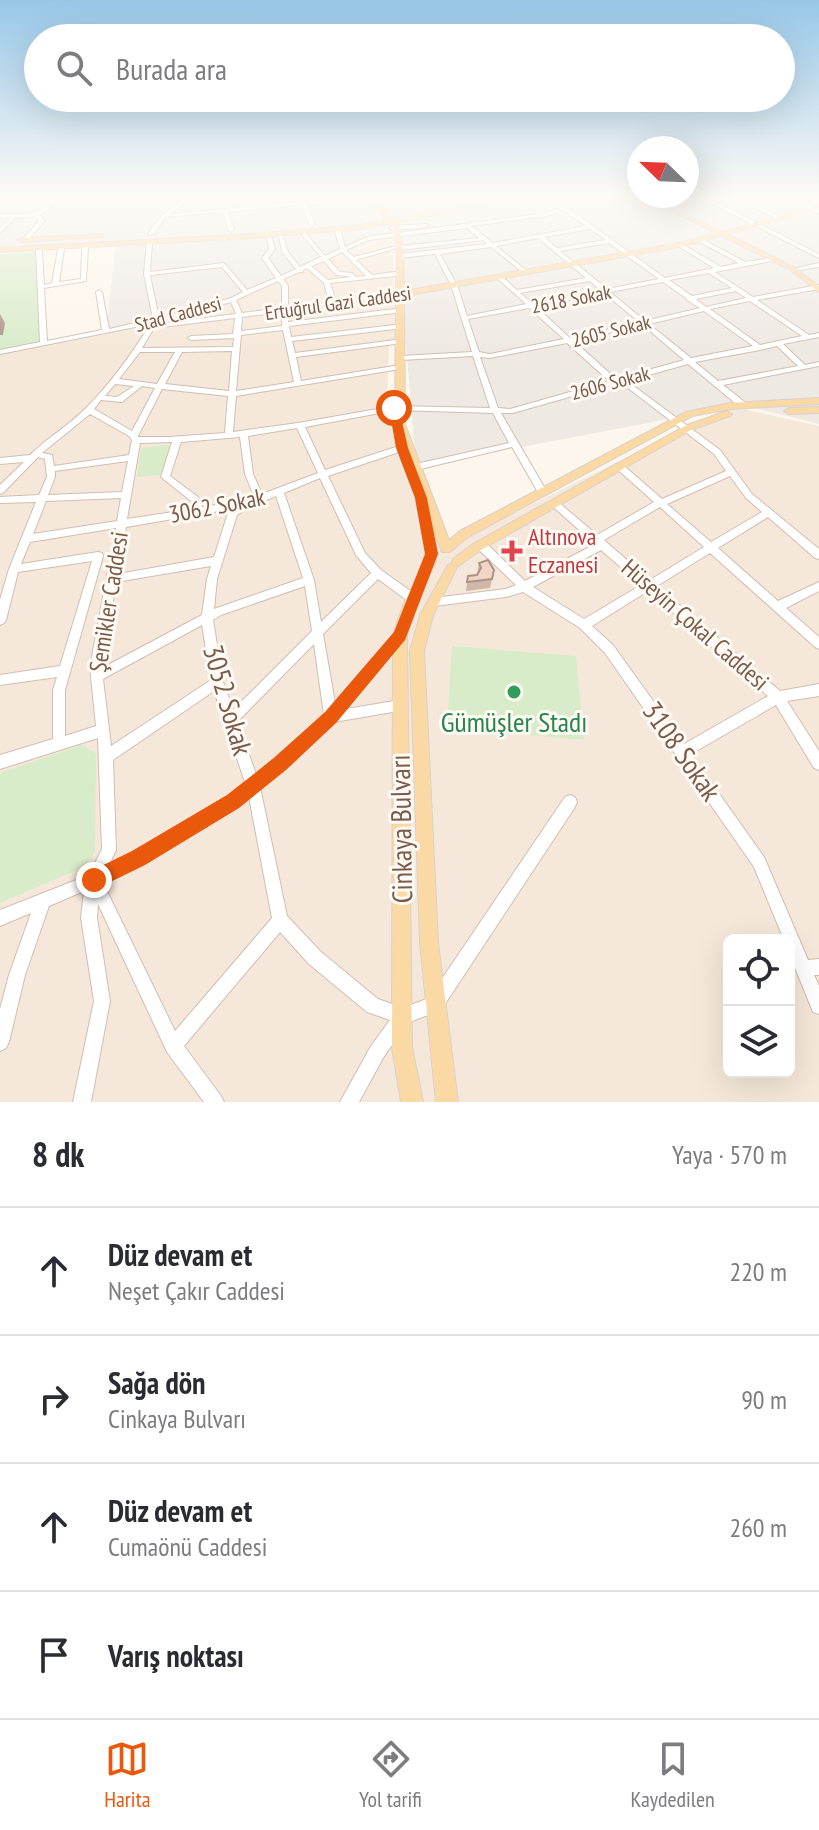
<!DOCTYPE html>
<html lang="tr">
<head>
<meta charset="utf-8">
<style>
	body { margin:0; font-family:"PT Sans Narrow",sans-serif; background:#f2f2f3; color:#2b2b33 }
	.controls { position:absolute; right:24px; bottom:24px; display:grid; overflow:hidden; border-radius:12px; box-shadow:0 8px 32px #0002 }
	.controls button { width:72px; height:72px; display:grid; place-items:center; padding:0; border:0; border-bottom:2px solid #e1e1e2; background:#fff; color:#2b2b33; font:40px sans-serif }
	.compass { position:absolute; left:627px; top:136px; width:72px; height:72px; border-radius:50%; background:#fff; box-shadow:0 8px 32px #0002; rotate:293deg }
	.stop { position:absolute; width:24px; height:24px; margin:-18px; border:6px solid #ea580c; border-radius:50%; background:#fff }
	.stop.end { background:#ea580c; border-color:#fff; box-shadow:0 2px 8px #0008 }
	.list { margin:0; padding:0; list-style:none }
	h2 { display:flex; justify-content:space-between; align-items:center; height:104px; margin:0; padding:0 32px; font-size:34px }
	h2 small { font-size:26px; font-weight:400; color:#7c7c81 }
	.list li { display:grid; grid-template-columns:52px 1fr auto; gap:24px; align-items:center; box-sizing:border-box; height:128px; padding:0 32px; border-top:2px solid #e1e1e2 }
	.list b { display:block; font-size:30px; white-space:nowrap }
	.list p { margin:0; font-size:26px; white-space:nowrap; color:#7c7c81 }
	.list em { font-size:26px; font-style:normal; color:#7c7c81 }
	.icon { flex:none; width:44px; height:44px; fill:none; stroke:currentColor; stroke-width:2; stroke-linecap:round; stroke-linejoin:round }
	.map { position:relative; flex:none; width:819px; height:1102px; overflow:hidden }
	.search { position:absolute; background:#fff; box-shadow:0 8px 32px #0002; left:24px; right:24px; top:24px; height:88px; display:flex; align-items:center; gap:20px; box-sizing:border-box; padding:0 28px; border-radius:44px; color:#7c7c81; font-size:30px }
	.sheet { height:616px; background:#fff }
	nav { display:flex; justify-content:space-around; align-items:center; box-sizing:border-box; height:112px; border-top:2px solid #e1e1e2; background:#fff; font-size:22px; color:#7c7c81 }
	nav a { display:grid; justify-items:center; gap:4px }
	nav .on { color:#ea580c }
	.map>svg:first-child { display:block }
	.residential { fill:#f5e8da; fill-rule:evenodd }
	.industrial { fill:#efe9e4 }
	.green { fill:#d8ecc9 }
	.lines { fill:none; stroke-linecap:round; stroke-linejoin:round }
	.minor-casing { stroke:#d1beb0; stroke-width:2 }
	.major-casing { stroke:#dad1cd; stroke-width:2 }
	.minor { fill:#fff; fill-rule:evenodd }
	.major { fill:#fbd9a5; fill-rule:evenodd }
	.wall { fill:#d1b7a8 }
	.shaded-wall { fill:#aa9588 }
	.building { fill:#f3d5c3; stroke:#aa9588; stroke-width:2 }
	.route { fill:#ea580c }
	.health-dot { fill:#e0444e; stroke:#fffaf3; stroke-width:3 }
	.leisure-dot { fill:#2e9e5b; stroke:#fffaf3; stroke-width:3 }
	.labels { text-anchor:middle; stroke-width:6; stroke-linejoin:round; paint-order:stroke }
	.far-street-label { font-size:20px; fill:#7a5c4d; stroke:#fffaf3 }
	.street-label { font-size:24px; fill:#7a5c4d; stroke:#fffaf3 }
	.health-label { font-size:24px; fill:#be3a42; stroke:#fffaf3; text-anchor:start }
	.near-street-label { font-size:28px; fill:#7a5c4d; stroke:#fffaf3 }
	.near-leisure-label { font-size:28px; fill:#27864d; stroke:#fffaf3 }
</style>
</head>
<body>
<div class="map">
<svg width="819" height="1102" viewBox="0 0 819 1102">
	<rect width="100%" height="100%" fill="#fdf6ec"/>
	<path class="residential" d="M 393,236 L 395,342 L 389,346 L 387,401 L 394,408 L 432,554 L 730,406 L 819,426 L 819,1102 L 0,1102 L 0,349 L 106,332 L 281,280 ZM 729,940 L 789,940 L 789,1072 L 729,1072 Z"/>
	<path class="industrial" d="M 0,197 L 819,197 L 819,424 L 743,405 L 416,467 L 397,233 L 233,299 L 106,332 L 116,244 L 0,250 Z"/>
	<path class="green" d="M 39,251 L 44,344 L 0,352 L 0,254 Z
		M 167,445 L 172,446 L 162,475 L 137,477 L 141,448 Z
		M 452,646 L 576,656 L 584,740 L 447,728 Z
		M 81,745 L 96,753 L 95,852 L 84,867 L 0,903 L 0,773 Z"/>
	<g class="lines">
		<g class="minor-casing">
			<path id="minor" d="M 54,197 L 59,197 L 47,211 L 39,215 L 45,221 L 27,241 L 22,240 L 39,221 L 35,216 L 15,218 L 0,233 L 0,228 L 10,218 L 0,218 L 0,214 C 22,215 40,217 54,197 Z
				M 187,197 L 192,197 L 170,214 L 301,202 L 299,197 L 304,197 L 305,202 L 360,197 L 381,197 L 307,205 L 315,224 L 312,226 L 309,224 L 302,205 L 228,212 L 234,230 L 231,232 L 228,230 L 223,212 L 166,217 L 153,235 L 149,235 L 148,234 L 162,215 Z
				M 459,197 L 464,197 L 469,203 L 465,204 Z
				M 587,197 L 594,197 L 568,208 L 665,278 L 714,268 L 678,246 L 677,245 L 680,243 L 721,267 L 739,263 L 698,241 L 697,240 L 700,238 L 745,262 L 773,258 L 774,259 L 771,261 L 715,272 L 753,297 L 819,285 L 819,289 L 757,300 L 809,335 L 819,333 L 819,337 L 783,344 L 805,365 L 819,362 L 819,366 L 723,385 L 746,403 L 746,407 L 740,407 L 688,364 L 627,381 L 720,450 L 752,494 L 819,549 L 819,559 L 815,558 L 768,517 L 718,548 L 778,601 L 819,582 L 819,591 L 786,608 L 819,637 L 819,649 L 815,647 L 710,553 L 657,586 L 780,691 L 819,684 L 819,696 L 787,701 L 819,751 L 819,770 L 814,768 L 776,705 L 691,754 L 764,857 L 808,960 L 819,959 L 819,975 L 814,975 L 819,986 L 819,1014 L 813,1012 L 789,953 L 789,940 L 784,940 L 754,867 L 605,653 L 580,628 L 523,592 L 506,597 L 434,606 L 430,605 L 429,602 L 430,599 L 434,598 L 506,589 L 516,585 L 477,548 L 476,545 L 477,542 L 485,542 L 525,581 L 595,544 L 551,505 L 549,503 L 551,501 L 557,501 L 597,535 L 654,502 L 616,468 L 615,466 L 616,464 L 622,464 L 662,499 L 726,471 L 714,454 L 624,385 L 615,384 L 513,413 L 501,413 L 547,492 L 542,495 L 539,494 L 512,447 L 416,470 L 412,467 L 416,464 L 509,443 L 493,413 L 396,410 L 305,427 L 325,470 L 399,446 L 405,446 L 405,450 L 328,476 L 365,553 L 381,570 L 416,595 L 417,598 L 416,601 L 412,602 L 408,601 L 378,579 L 323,634 L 335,703 L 396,632 L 400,630 L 404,632 L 406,635 L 404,638 L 346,709 L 400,700 L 404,702 L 406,706 L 404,710 L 334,722 L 260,787 L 287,916 L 321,952 L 378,999 L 403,1008 L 429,998 L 565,797 L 570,795 L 575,797 L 577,802 L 575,807 L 441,1010 L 407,1023 L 383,1058 L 359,1102 L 340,1102 L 371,1046 L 390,1020 L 367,1012 L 309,964 L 280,932 L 184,1046 L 221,1096 L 224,1102 L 204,1102 L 167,1052 L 98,904 L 97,918 L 110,1001 L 91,1102 L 73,1102 L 94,1001 L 81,918 L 84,891 L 49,906 L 25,975 L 9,1042 L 6,1048 L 0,1051 L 0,1009 L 9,975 L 31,913 L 0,926 L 0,910 L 89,875 L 102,849 L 98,738 L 0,769 L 0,755 L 53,739 L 53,690 L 57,677 L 0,685 L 0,675 L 60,666 L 92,561 L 18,572 L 6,620 L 4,623 L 0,625 L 0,600 L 9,569 L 36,502 L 0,503 L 0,497 L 39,495 L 47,477 L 45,459 L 38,457 L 3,493 L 0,494 L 0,485 L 24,462 L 0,464 L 0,458 L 30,455 C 47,438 70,425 87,407 C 111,383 130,356 148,328 L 147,327 L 150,324 L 0,354 L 0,350 L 40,342 L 36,251 L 39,247 L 44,248 L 42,251 L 44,285 L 52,283 L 58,249 L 61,247 L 64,249 L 59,282 L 81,279 L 82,248 L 85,246 L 88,248 L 86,281 L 44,288 L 47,341 L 102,330 L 96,292 L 99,290 L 102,292 L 109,329 L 153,319 L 144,274 L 147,241 L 152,242 L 150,272 L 224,263 L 247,290 L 276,278 L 262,258 L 269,249 L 267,237 L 272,238 L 275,249 L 268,258 L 281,276 L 296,269 L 282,252 L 279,236 L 283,236 L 288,252 L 300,267 L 321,257 L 302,235 L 305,233 L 325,256 L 340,249 L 335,232 L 338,230 L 341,232 L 345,247 L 367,237 L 546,213 ZM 563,210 L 586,226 L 493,243 L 471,226 L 547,216 ZM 467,228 L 479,238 L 400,246 L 397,248 L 400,250 L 483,240 L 487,244 L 400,254 L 397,256 L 400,258 L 435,254 L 451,285 L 472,352 L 401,356 L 397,358 L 401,360 L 473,356 L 490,408 L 394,406 L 298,423 L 233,432 L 236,396 L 394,370 L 398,368 L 394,366 L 301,381 L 296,357 L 395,344 L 398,342 L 395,340 L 295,353 L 292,341 L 395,329 L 398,327 L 395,325 L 291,337 L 289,326 L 395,313 L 398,311 L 395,309 L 288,322 L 288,311 L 398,296 L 399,295 L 396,293 L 336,301 L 330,283 L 395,276 L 398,274 L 395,272 L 372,275 L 356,260 L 396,248 L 396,246 L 354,257 L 346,250 L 368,240 ZM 590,229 L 606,240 L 557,248 L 544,237 ZM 538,238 L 586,278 L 517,290 L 501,276 L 497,276 L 497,278 L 526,304 L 467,316 L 457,285 L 440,254 L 491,247 L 525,274 L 528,272 L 527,271 L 496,246 ZM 609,243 L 659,279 L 607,289 L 560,251 ZM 342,252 L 366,276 L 356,277 L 352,273 L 340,272 L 328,259 ZM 324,261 L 336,275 L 348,276 L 350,277 L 328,280 L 311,266 ZM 222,267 L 243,292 L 231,298 L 159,318 L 150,275 ZM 307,268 L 324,283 L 329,302 L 288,307 L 288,286 L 283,279 L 299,272 L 303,272 L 303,270 ZM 709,273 L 732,288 L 692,296 L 669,280 ZM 278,281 L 282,286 L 282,308 L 242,313 L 236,300 ZM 590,281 L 600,290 L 532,303 L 520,293 ZM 663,282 L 686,298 L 687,300 L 700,308 L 645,321 L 610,292 ZM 736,291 L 746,298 L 706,307 L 696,299 ZM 604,293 L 639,322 L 570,338 L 535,306 ZM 750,301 L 802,336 L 760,345 L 710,309 ZM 231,302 L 236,314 L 157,324 L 158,322 ZM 529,308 L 564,339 L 490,354 L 479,352 L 468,319 ZM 704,311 L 753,346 L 691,358 L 649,324 ZM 282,312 L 282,326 L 241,331 L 242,317 ZM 235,318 L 233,334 L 191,336 L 188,338 L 191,340 L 234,338 L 233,347 L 142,348 L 154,328 ZM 643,325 L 684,360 L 616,379 L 574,341 ZM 283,330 L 294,382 L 236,391 L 241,335 ZM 567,343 L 609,381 L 510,409 L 498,408 L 480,357 L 490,358 ZM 777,346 L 798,366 L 718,381 L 695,362 L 760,350 ZM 232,351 L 229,391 L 165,384 L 182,352 ZM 140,352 L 175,352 L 157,384 L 119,379 ZM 115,384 L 134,386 L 117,397 L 105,396 ZM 142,386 L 155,388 L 132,431 L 94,409 L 101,400 L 122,402 ZM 162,389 L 228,396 L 225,433 L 169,437 L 138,437 L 138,436 ZM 90,414 L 129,436 L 132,440 L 129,455 L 54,466 L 52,455 L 42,453 ZM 297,428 L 318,473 L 262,494 L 253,474 L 248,436 ZM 240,437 L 245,474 L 253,494 L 244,501 L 202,507 L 198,497 L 170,476 L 181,442 ZM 172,442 L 161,477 L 191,501 L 193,509 L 127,519 L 140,443 ZM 128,461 L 122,492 L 48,495 L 55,477 L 55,471 ZM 730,476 L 746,498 L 762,512 L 711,542 L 667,504 ZM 320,478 L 356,555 L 371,573 L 321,622 L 314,580 L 284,493 ZM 276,496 L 303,578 L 214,609 L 217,579 L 237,515 L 249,507 ZM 121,498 L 117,521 L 33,534 L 46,501 ZM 660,507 L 704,547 L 650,580 L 604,540 ZM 231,509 L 228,513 L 214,557 L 118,574 L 126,527 ZM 116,528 L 90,667 L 96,726 L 65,736 L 65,690 L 103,556 L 102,553 L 98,552 L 21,564 L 30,542 ZM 601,550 L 641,585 L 584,619 L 533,587 ZM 211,566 L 207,579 L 202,615 L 102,668 L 116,582 ZM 305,586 L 312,631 L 233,710 L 223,682 L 213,620 L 221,615 ZM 648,591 L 768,696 L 684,744 L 613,645 L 592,626 ZM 202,625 L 211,680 L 111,746 L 103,679 ZM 314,644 L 324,715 L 256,774 L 237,722 ZM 214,691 L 245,782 L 228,797 L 134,853 L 109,865 L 116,850 L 113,760 ZM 249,797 L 272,918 L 175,1031 L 103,883 L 144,863 L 238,807 Z
				M 696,197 L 706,197 L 819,254 L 819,258 L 702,199 L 669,206 L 667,205 Z
				M 729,197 C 735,197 740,201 745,201 C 752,201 761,197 768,197 L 750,203 L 784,218 L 779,219 Z
				M 788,197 L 794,197 L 819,210 L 819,214 Z
				M 426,224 L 428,225 L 428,227 L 392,230 L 389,228 L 392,226 Z
				M 819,263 L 819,267 L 799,270 L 796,268 Z"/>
		</g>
		<g class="major-casing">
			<path id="major" d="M 366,197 L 373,197 L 396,219 L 517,197 L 531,197 L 399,222 L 403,256 L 404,291 L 679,243 L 716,233 L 644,197 L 652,197 L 722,232 L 819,205 L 819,209 L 727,234 L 793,267 L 819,286 L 819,292 L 789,269 L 721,236 L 680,247 L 404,296 L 405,424 L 449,540 L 460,531 L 686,412 L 730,403 L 819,398 L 819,404 L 730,409 L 692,416 L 468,537 L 450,552 L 442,552 L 433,530 L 438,554 L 434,558 L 436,561 L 416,603 L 407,635 L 412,1047 L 423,1102 L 401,1102 L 392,1047 L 393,635 L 404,603 L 428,557 L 416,502 L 422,498 L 395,424 L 396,297 L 392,295 L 396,293 L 397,256 L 393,223 L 361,229 L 253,238 L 0,252 L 0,248 L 253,234 L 361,225 L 384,221 L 384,215 Z
				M 101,234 L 103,235 L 103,237 L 20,242 L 17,240 L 20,238 Z
				M 819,407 L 819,413 L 789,414 L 784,411 L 789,408 Z
				M 727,411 L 732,414 L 730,416 L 691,430 L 481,550 L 457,567 L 433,615 L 424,651 L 438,942 L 458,1102 L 436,1102 L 420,942 L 410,651 L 420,615 L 448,565 L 452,563 L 453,559 L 473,544 L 685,426 Z"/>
		</g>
		<use href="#minor" class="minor"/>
		<use href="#major" class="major"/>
	</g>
	<path class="wall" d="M 479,563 L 494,570 L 490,588 L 466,591 L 468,576 L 477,575 Z"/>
	<path class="shaded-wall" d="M 0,314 L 5,323 L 3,335 L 0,335 Z"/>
	<path class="building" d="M 488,560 L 494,570 L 492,579 L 467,582 L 468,576 L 477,575 L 481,568 L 479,563 Z"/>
	<linearGradient id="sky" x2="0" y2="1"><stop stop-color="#97c7e8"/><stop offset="0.56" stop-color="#fefbf6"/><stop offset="1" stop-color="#fefbf6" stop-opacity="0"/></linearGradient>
	<rect width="819" height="352" fill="url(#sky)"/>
	<path class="route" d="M 394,405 L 399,408 L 408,448 L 427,498 L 438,554 L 405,640 L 336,723 L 286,770 L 239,808 L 145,865 L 94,890 L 87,887 L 84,880 L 87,873 L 132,851 L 227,795 L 274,758 L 325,712 L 394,632 L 425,554 L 415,498 L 396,448 L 389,408 Z"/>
	<path class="health-dot" d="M508 539h8v8h8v8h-8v8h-8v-8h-8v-8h8z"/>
	<circle class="leisure-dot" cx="514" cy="692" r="8"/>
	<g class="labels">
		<g class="far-street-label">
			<text transform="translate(571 299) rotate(-11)" y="7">2618 Sokak</text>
			<text transform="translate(338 303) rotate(-8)" y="7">Ertuğrul Gazi Caddesi</text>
			<text transform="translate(178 314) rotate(-15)" y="7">Stad Caddesi</text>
			<text transform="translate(611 331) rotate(-14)" y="7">2605 Sokak</text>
			<text transform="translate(610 383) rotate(-15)" y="7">2606 Sokak</text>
		</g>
		<g class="street-label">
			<text transform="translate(217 506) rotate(-11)" y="8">3062 Sokak</text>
			<text transform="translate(109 602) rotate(-81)" y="8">Şemikler Caddesi</text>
			<text transform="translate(695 625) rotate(41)" y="8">Hüseyin Çokal Caddesi</text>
		</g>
		<g class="health-label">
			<text x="528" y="545">Altınova<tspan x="528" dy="28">Eczanesi</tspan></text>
		</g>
		<g class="near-street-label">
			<text transform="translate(228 700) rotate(74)" y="10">3052 Sokak</text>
			<text transform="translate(682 751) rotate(55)" y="10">3108 Sokak</text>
			<text transform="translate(401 829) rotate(-91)" y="10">Cinkaya Bulvarı</text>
		</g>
		<g class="near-leisure-label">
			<text x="514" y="732">Gümüşler Stadı</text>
		</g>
	</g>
</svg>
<div class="controls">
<button><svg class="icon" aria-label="locate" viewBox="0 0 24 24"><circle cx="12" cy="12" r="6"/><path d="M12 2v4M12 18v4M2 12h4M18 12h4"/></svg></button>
<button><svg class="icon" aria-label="layers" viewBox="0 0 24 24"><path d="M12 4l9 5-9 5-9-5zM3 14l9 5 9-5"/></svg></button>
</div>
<svg class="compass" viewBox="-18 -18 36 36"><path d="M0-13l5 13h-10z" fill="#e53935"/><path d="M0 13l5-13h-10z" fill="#7c7c81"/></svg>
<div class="stop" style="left:394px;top:408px"></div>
<div class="stop end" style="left:94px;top:880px"></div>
<div class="search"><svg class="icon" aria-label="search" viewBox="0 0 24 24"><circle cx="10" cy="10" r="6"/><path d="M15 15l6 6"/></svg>Burada ara</div>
</div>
<section class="sheet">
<h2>8 dk<small>Yaya · 570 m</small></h2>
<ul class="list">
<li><svg class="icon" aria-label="ahead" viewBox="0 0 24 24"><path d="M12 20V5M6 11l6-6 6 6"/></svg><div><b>Düz devam et</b><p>Neşet Çakır Caddesi</p></div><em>220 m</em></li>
<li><svg class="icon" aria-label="right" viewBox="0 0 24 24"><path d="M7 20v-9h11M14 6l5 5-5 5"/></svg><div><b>Sağa dön</b><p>Cinkaya Bulvarı</p></div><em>90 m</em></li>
<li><svg class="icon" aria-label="ahead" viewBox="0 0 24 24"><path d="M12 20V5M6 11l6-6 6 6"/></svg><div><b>Düz devam et</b><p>Cumaönü Caddesi</p></div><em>260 m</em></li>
<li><svg class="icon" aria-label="arrive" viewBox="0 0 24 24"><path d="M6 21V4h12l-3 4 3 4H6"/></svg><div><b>Varış noktası</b></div></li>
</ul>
</section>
<nav>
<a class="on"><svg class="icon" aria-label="map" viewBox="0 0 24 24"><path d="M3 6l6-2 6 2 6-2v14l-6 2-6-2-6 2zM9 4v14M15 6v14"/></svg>Harita</a>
<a><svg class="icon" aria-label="directions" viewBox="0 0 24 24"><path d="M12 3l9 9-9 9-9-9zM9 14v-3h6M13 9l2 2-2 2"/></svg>Yol tarifi</a>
<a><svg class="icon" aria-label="saved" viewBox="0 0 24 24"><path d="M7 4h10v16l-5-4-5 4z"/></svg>Kaydedilen</a>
</nav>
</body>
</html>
